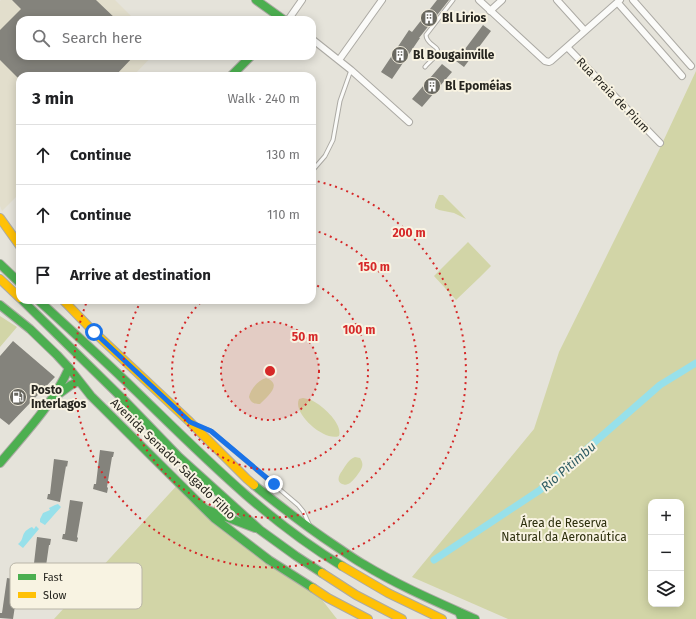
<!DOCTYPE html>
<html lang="en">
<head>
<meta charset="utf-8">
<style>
	body { margin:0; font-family:"Fira Sans",sans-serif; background:#f6f6f6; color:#202124 }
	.controls { position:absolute; right:12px; bottom:12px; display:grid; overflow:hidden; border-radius:8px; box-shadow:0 2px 10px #0003 }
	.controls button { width:36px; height:36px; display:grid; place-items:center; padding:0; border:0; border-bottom:1px solid #e0e0e0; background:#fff; color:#202124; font:20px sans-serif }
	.stop { position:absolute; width:12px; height:12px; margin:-9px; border:3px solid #1a73e8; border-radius:50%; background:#fff }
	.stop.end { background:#1a73e8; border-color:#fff; box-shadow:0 1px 4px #0008 }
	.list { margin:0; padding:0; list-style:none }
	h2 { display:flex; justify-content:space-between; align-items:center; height:52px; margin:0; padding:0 16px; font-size:17px }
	h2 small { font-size:13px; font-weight:400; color:#757577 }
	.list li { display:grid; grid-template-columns:26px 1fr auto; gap:12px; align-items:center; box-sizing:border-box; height:60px; padding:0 16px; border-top:1px solid #e0e0e0 }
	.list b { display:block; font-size:15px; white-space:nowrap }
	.list em { font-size:13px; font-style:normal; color:#757577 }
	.icon { flex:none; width:22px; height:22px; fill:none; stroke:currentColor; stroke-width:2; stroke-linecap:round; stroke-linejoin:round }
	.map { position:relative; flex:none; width:696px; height:619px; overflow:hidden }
	.search { position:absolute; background:#fff; box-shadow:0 2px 10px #0003; left:16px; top:16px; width:300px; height:44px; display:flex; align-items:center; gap:10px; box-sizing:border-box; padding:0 14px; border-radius:12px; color:#757577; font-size:15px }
	.panel { position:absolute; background:#fff; box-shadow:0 2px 10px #0003; left:16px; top:72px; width:300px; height:232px; border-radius:12px }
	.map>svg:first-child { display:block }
	.built { fill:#e2decc }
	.green { fill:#d2d5a7; fill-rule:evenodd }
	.water { fill:#97e0ea }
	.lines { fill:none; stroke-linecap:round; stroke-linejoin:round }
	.canal { stroke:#97e0ea; stroke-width:7 }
	.building { fill:#84837c }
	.lane-casing { stroke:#acaaa4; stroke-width:5 }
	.street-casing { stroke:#acaaa4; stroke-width:8 }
	.fast-casing { stroke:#acaaa4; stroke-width:10 }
	.slow-casing { stroke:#acaaa4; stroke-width:10 }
	.lane { stroke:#fbfbf9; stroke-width:3 }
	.street { stroke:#fbfbf9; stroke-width:6 }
	.fast { stroke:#4caf50; stroke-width:8 }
	.slow { stroke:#ffc107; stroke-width:8 }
	.route { stroke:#1a73e8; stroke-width:5 }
	.ring { fill:none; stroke:#d62828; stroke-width:2; stroke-dasharray:2 4 }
	.labels { text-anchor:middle; stroke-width:4; stroke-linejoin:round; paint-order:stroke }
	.poi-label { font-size:12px; font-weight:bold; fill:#26251f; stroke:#f8f3e2; text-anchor:start }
	.street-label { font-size:12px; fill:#26251f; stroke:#f8f3e2 }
	.park-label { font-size:12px; fill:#2c2e0c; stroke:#f8f3e2 }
	.water-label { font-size:13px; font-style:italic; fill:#2e5c64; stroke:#f8f3e2 }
	.key { fill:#f8f3e2; stroke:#b9b5a8; stroke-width:1 }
	.key-label { font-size:11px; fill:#26251f }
	.centre { fill:#d62828; stroke:#f8f3e2; stroke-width:2 }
	.ring-label { font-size:12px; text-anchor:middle; font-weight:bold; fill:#d62828; stroke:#f8f3e2; stroke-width:4; stroke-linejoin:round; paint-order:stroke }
</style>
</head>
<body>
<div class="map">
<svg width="696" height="619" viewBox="0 0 696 619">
	<rect width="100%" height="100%" fill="#e5e3da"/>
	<path class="built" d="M 1,0 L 115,0 L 135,20 L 20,20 L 20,56 L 152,56 L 133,76 L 20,76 L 20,193 L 2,211 L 0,206 L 0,1 Z"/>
	<path class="green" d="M 696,71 L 696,619 L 508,619 L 412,577 L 534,429 L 559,352 L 660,148 ZM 651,502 L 681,502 L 681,604 L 651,604 Z
		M 439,195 L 443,195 L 461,213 L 466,219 L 454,213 L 439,210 L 435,208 L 435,205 Z
		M 468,242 L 491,266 L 479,278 L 456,300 L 434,276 Z
		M 0,316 L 17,327 L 0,347 Z
		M 266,378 C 284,384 266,398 260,404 C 254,404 251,403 249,397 C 250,390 258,380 266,378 Z
		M 303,398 C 306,399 310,399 313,401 C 323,406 343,424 339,436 C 325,442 292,414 299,399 Z
		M 355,457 L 360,458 C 362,461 363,464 362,467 C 361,471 352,483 348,484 C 346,485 345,485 342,484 C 336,481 339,475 342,471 C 346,465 349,459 355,457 Z
		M 181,481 L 271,559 L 312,587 L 337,619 L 54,619 Z"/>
	<path class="water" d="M 58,504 L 61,507 L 45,525 L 40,522 L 40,519 L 43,513 L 50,510 L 49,508 L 55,505 Z
		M 36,526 L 39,529 L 23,548 L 18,544 C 26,538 19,533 32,527 L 34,529 Z"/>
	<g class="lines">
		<path class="canal" d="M 434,560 L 540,490 L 660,385 L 696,363"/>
	</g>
	<path class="building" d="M 12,0 L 96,0 L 117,20 L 20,20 L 20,56 L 134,56 L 115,76 L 20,76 L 20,80 L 0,60 L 0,30 L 21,9 Z
		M 437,0 L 449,0 L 419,38 L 420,38 L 392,79 L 381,72 L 409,30 L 412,32 Z
		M 483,25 L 491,31 L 464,67 L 456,61 Z
		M 442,64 L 452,72 L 422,107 L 412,99 Z
		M 13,341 L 55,377 L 9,425 L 0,418 L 0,356 Z
		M 100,450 L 114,452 L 113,457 L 112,457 L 107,487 L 108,488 L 107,493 L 93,489 L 94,484 L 96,484 Z
		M 54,459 L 68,461 L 67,467 L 66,466 L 60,502 L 47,499 L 48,494 L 50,494 Z
		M 70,500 L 83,502 L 77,537 L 78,538 L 77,542 L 62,539 L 63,534 L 65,534 Z
		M 37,537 L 51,539 L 50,545 L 49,545 L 44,580 L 30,577 L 31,572 L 33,572 Z
		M 7,578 L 20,580 L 20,585 L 18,586 L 13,619 L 0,618 L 0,613 L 2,613 Z"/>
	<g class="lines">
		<g class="lane-casing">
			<path id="lane" d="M 425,67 C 428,63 433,60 436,55 C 443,46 426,46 426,35 L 453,0
				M 312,171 L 325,156 L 333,140 L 340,101 L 351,70
				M 200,427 L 211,431 L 298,505 L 303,511 L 309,524"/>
		</g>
		<g class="street-casing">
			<path id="street" d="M 479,0 L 545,61 L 549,62 L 551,61 L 620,0
				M 557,0 L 585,31
				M 633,0 L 691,66
				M 618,3 L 682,76
				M 490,11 L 502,0
				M 288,20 L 302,0
				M 312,39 L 351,70 L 409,122
				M 567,47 L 660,143
				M 339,60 L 382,0"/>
		</g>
		<g class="fast-casing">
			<path id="fast" d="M 256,0 L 284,20
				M 231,76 L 251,56
				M 0,264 L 20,283
				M 22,300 L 124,400 L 179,457 L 260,530 L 296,556 L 322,573
				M 38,300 C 71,330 104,360 136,391 C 201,454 264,519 342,566
				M 0,305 L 30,329 L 57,355 L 69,368 L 91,396 L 214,518 L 269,560 L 313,588
				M 56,396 L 71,385 L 79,381
				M 0,463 C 25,433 53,404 69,368
				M 254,485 C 281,507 308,528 337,547 C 346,553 354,559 363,564 C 399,586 437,602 475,619
				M 205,509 L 255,528
				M 459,612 L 462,619"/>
		</g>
		<g class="slow-casing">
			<path id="slow" d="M 0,218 L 20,246
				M 0,279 L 20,298
				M 63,300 L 94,332 L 190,422 L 247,479 L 254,485
				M 342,566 L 388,593 L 442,619
				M 322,573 L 356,595 L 402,619
				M 313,588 L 328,598 L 368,619"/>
		</g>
		<use href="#lane" class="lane"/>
		<use href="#street" class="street"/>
		<use href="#fast" class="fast"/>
		<use href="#slow" class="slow"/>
	</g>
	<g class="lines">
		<path class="route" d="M 94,332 L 190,422 L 211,431 L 274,484"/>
	</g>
	<circle cx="270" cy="371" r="49" fill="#d62828" fill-opacity=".12"/>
	<g class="ring">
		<circle cx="270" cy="371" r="49"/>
		<path d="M312 283A98 98 0 1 1 202 301"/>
		<path d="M313 230A147 147 0 1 1 141 301"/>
		<path d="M312 180A196 196 0 1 1 87 301"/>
	</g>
	<defs>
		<g id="building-disc" transform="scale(0.9)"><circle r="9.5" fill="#696860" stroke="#f8f3e2"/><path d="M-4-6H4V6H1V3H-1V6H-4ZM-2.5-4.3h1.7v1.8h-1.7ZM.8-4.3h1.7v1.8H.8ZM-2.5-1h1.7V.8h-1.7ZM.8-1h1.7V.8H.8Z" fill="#fff"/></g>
		<g id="fuel-disc" transform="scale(0.9)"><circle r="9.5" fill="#696860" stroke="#f8f3e2"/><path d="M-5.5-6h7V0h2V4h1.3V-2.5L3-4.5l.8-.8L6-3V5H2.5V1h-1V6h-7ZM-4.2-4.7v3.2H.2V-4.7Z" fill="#fff"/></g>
	</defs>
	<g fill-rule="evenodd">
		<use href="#building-disc" x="429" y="18"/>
		<use href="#building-disc" x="400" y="55"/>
		<use href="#building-disc" x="432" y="86"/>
		<use href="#fuel-disc" x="18" y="397"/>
	</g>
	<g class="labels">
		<g class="poi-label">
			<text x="442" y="22">Bl Lirios</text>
			<text x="413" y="59">Bl Bougainville</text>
			<text x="445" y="90">Bl Epoméias</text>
			<text x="31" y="394">Posto<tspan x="31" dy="14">Interlagos</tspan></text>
		</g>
		<g class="street-label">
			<text transform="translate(613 95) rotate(46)" y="4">Rua Praia de Pium</text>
			<text transform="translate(173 459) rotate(44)" y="4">Avenida Senador Salgado Filho</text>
		</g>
		<g class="park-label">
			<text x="564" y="527">Área de Reserva<tspan x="564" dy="14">Natural da Aeronaútica</tspan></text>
		</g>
		<g class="water-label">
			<text transform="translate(568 466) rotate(-41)" y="5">Rio Pitimbu</text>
		</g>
	</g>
	<rect x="10" y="563" width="132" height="46" rx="6" class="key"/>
	<rect x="18" y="574" width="18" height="6" fill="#4caf50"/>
	<rect x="18" y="592" width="18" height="6" fill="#ffc107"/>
	<g class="key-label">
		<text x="43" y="581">Fast</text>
		<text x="43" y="599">Slow</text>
	</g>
	<circle cx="270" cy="371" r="6" class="centre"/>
	<g class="ring-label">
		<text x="409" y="237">200 m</text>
		<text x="374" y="271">150 m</text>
		<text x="359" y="334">100 m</text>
		<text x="305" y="341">50 m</text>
	</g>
</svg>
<div class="controls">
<button>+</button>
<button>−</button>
<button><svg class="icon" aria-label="layers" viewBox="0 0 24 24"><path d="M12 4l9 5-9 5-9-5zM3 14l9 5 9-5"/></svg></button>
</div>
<div class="stop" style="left:94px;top:332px"></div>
<div class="stop end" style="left:274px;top:484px"></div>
<div class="search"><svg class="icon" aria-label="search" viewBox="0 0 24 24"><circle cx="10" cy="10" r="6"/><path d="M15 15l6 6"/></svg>Search here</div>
<section class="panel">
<h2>3 min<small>Walk · 240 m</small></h2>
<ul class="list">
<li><svg class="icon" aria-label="ahead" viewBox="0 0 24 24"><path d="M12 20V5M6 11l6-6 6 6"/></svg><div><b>Continue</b></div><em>130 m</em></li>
<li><svg class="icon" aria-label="ahead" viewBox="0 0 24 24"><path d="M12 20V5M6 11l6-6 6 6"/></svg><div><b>Continue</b></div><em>110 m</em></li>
<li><svg class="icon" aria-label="arrive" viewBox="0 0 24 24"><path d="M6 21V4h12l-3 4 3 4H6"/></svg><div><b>Arrive at destination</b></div></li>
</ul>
</section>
</div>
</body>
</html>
